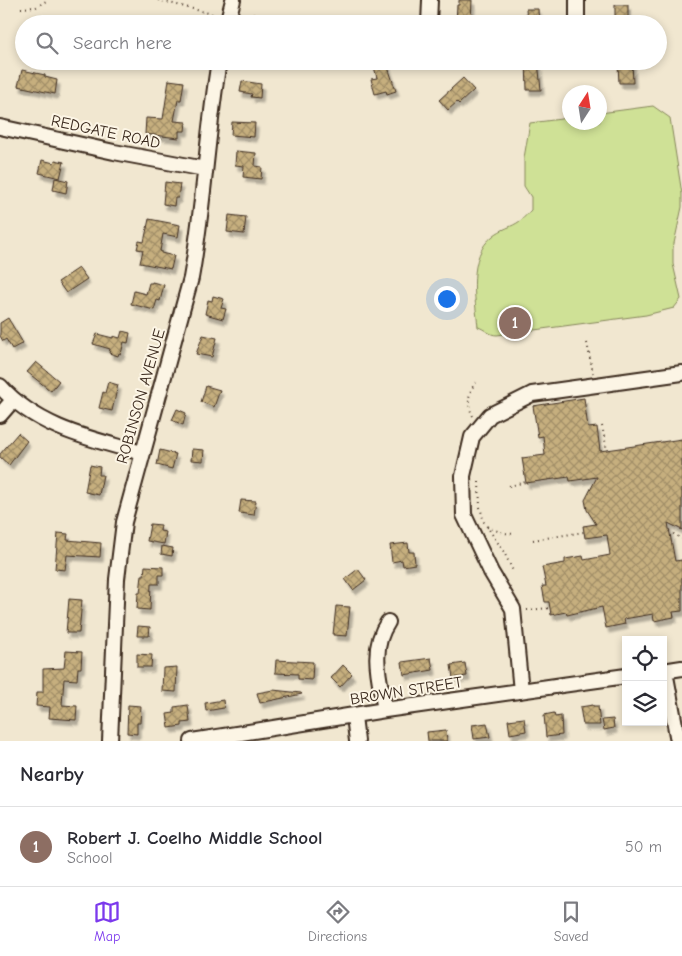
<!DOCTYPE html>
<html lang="en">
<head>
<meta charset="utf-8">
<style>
	body { margin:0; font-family:"Comic Neue",sans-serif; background:#f7f7f7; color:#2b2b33 }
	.controls { position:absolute; right:15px; bottom:15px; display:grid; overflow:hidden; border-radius:0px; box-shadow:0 2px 8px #0003 }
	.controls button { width:45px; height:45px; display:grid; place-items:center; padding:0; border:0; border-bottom:1px solid #e1e1e2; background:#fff; color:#2b2b33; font:25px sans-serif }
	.compass { position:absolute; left:562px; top:85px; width:45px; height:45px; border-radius:50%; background:#fff; box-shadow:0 2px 8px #0003; rotate:12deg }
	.you { position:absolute; left:446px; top:298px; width:18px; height:18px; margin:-12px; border:4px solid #fff; border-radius:50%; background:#1a73e8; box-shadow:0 0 0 8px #1a73e833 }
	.badge { display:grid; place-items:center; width:32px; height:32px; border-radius:50%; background:#7c3aed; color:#fff; font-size:16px; font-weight:700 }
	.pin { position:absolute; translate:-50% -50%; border:2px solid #fff; box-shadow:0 1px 5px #0006 }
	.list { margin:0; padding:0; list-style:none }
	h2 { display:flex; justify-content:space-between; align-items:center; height:65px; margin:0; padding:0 20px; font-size:21px }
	h2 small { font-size:16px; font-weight:400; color:#7c7c81 }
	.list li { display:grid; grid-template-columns:32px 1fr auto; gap:15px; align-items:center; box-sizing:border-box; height:80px; padding:0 20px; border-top:1px solid #e1e1e2 }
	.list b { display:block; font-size:19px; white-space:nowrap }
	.list p { margin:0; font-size:16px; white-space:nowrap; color:#7c7c81 }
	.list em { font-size:16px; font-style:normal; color:#7c7c81 }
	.icon { flex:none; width:28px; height:28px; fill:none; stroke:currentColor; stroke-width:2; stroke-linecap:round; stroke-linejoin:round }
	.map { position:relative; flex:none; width:682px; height:741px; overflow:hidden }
	.search { position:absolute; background:#fff; box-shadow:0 2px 8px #0003; left:15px; right:15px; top:15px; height:55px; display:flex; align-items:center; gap:12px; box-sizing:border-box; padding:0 18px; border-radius:28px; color:#7c7c81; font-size:19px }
	.sheet { height:145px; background:#fff }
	nav { display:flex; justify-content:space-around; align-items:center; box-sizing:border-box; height:70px; border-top:1px solid #e1e1e2; background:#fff; font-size:14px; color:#7c7c81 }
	nav a { display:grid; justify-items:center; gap:2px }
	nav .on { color:#7c3aed }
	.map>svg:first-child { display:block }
	.pitch { fill:#cfe196; stroke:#85865a }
	.building { fill:url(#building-cross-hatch); stroke:#3b2a1e; filter:url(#shadow) }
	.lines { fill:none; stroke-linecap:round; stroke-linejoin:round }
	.minor-casing { stroke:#3b2a1e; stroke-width:18 }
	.path { stroke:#3b2a1e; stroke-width:2; stroke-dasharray:1 4; stroke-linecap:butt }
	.minor { stroke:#fcf5e5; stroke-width:14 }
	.labels { text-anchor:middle; stroke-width:4; stroke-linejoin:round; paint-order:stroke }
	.street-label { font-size:16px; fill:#3b2a1e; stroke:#fcf5e5 }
</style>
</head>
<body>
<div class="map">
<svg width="682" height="741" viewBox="0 0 682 741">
	<defs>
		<pattern id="building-cross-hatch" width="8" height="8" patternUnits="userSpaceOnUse" patternTransform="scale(1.25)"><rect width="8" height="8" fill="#c6af7e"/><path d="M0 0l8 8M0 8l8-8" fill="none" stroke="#a28f67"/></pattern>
		<filter id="shadow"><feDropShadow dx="3" dy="5" stdDeviation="1" flood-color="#0004"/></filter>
	</defs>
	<rect width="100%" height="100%" fill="#f1e7d0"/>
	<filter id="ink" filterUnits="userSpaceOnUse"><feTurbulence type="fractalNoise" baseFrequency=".02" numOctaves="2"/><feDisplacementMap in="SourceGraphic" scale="10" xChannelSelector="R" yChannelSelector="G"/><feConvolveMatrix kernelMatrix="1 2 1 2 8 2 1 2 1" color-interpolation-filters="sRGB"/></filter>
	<g filter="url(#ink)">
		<path class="pitch" d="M 653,106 L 670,118 L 682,194 L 682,207 L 673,248 L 673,264 L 681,299 L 674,308 L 646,315 L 497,335 C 489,335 485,329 478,327 C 475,299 467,256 493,236 C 501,229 512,227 520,221 C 524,218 528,213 531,210 L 531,197 L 524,186 L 524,158 L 530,123 L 569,118 L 570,122 L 600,122 L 600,113 Z"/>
		<path class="building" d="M 459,0 L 472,0 L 471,22 L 456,22 L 457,5 L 459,5 Z
			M 615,5 L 628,5 L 628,24 L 615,24 Z
			M 526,9 L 538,9 L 539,24 L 527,24 Z
			M 253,14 L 266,16 L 265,24 L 251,24 Z
			M 377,61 L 386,61 L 396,91 L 387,94 L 386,91 L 375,94 L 371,79 L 377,78 L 373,63 Z
			M 526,61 L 538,61 L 541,90 L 527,90 Z
			M 620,61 L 632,61 L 633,83 L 619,83 L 618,65 L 620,65 Z
			M 22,70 L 45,75 L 45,77 L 57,80 L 55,94 L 18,86 Z
			M 463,78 L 474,90 L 459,104 L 457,102 L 448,110 L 439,100 Z
			M 169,80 L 184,82 L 181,100 L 178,100 L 174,121 L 186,122 L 185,131 L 179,131 L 179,138 L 145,134 L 146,118 L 163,119 Z
			M 242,81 L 261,84 L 260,98 L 251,97 L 252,94 L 240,92 Z
			M 232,122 L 255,123 L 254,137 L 231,135 Z
			M 236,151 L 256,153 L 255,166 L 262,167 L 261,179 L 243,177 L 244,166 L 235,165 Z
			M 42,160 L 54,163 L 55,160 L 64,162 L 60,178 L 39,173 Z
			M 55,178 L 68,181 L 66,193 L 53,190 Z
			M 165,182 L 180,184 L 178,198 L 175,198 L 174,206 L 163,204 Z
			M 229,215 L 246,217 L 244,234 L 227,232 Z
			M 149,219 L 180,225 L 178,237 L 163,234 L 160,251 L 161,251 L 161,253 L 174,256 L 171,269 L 140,263 L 143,250 L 137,249 L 139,241 L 144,242 Z
			M 79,268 L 87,279 L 66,293 L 58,282 Z
			M 152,282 L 164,285 L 160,301 L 157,300 L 154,310 L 131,304 L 134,291 L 146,294 L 149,283 L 152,283 Z
			M 213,296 L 224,299 L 221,308 L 226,309 L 223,319 L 205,314 L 208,300 L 212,301 Z
			M 8,318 L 23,343 L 12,349 L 6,339 L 3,341 L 0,336 L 0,323 Z
			M 122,331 L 130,333 L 128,343 L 124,342 L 121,354 L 119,353 L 118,356 L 109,353 L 110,349 L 93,344 L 97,334 L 113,338 L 113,336 L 120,338 Z
			M 203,335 L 217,338 L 212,357 L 196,354 Z
			M 36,362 L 59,381 L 51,391 L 27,372 Z
			M 108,382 L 118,385 L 112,411 L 99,408 L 103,392 L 105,393 Z
			M 206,386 L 220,390 L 214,407 L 201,402 Z
			M 584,398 L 588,428 L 597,427 L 600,451 L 682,439 L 682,530 L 668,523 L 675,561 L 682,560 L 682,611 L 673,612 L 674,617 L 654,621 L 653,614 L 624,619 L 625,624 L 606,628 L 602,607 L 567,615 L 566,612 L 551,615 L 549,602 L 545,602 L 542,586 L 546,586 L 542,567 L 565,563 L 565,559 L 583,556 L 584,560 L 610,555 L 607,535 L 585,538 L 583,526 L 596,524 L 587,510 L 585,500 L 597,477 L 570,481 L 569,477 L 526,483 L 522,458 L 545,455 L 543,436 L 538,437 L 533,406 Z
			M 177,409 L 186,413 L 183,425 L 172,420 Z
			M 18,433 L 27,441 L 9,465 L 0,457 L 0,454 Z
			M 192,449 L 204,450 L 203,461 L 191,460 Z
			M 160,450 L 176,454 L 172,469 L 157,465 Z
			M 90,465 L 100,467 L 99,475 L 103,475 L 99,495 L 85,492 Z
			M 241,500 L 256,501 L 254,515 L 239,513 Z
			M 150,524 L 161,525 L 160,531 L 166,532 L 164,544 L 147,541 Z
			M 58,533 L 68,534 L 67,540 L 101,543 L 100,557 L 67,555 L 65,570 L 55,569 Z
			M 408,543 L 409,552 L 414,552 L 415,564 L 403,566 L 402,560 L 392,562 L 390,545 Z
			M 162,546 L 173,548 L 172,556 L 161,554 Z
			M 145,566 L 163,567 L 163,575 L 159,575 L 159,584 L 151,584 L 150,610 L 137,609 L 138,593 L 140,593 L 142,575 L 144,575 Z
			M 358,569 L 366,580 L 353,590 L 345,579 Z
			M 69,599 L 82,600 L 79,633 L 66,633 Z
			M 336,606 L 350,607 L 347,636 L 333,635 Z
			M 138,626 L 150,627 L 149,636 L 137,636 Z
			M 66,651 L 82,652 L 81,668 L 78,668 L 77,680 L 64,679 L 62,705 L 77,706 L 76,720 L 49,718 L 50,707 L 36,706 L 37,692 L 43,692 L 43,669 L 64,668 Z
			M 137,654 L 152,655 L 151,667 L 137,667 Z
			M 431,658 L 433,670 L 404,675 L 402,662 Z
			M 276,660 L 313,662 L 312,680 L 298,679 L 298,674 L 275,673 Z
			M 465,663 L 467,676 L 453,678 L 451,665 Z
			M 343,665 L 352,674 L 340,687 L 331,678 Z
			M 177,667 L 176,692 L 162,691 L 163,668 Z
			M 273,690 L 301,693 L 302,694 L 260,703 L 257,693 Z
			M 223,700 L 224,708 L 206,711 L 205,703 Z
			M 128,705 L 141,706 L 140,723 L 137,723 L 137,734 L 127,733 Z
			M 188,705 L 190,722 L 182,723 L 182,726 L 169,728 L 167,714 L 174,713 L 174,707 Z
			M 593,705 L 593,706 L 598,706 L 600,725 L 583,725 L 580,707 Z
			M 554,713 L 555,717 L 561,716 L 562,735 L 546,737 L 544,715 Z
			M 524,718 L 526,731 L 510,734 L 508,720 Z
			M 613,719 L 614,728 L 604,730 L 602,720 Z
			M 487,723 L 490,737 L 474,739 L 472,725 Z
			M 446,730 L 447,741 L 428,741 L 427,732 Z"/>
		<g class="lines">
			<g class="minor-casing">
				<path id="minor" d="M 577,0 L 577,24
					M 227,24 L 233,0
					M 429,24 L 430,0
					M 0,127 L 114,152 L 205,169
					M 0,386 C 37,428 91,439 142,453
					M 0,415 L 13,400
					M 663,671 L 682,668
					M 665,671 L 678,741
					M 521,691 L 513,609 L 491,572 L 464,515 L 463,476 L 472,437 L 490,415 L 532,394 L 682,373
					M 385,710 C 380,680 369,650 388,622
					M 354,716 L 357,741
					M 110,741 L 117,579 L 124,522 L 191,278 C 204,206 207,133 219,61
					M 192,741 L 385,710 L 626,676"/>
			</g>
			<path class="path" d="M 158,0 L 216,15
				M 21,8 L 36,7 L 48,0
				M 587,343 L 593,373
				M 473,416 C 466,403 468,391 478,380
				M 602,426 L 607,450
				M 479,482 L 480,507 L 484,522 L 504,552 L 514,573
				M 509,486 L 526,482
				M 487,527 L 503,533 L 515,534
				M 669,531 L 682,539
				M 533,540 L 584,532
				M 527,610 L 550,608"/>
			<use href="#minor" class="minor"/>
		</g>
	</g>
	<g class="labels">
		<g class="street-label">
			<text transform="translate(106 131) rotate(12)" y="6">REDGATE ROAD</text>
			<text transform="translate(140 396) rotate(-74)" y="6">ROBINSON AVENUE</text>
			<text transform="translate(406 690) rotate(-9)" y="6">BROWN STREET</text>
		</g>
	</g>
</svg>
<div class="controls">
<button><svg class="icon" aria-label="locate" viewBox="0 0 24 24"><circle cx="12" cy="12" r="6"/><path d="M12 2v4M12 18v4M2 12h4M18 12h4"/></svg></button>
<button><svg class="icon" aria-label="layers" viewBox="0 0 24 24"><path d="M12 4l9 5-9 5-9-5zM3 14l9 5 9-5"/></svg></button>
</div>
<svg class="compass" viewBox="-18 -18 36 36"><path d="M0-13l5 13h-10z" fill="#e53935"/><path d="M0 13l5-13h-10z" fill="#7c7c81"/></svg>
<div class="you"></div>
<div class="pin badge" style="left:515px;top:323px;background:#8d6e63">1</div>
<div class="search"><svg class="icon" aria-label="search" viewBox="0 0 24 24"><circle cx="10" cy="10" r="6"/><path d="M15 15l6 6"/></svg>Search here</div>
</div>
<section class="sheet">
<h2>Nearby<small></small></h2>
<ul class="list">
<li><span class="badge" style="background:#8d6e63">1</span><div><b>Robert J. Coelho Middle School</b><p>School</p></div><em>50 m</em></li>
</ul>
</section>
<nav>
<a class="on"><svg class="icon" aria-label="map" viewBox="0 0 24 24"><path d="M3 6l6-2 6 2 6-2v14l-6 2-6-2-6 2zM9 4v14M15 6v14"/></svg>Map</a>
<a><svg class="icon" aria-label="directions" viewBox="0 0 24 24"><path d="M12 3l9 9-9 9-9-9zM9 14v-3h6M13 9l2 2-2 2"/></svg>Directions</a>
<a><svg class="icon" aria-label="saved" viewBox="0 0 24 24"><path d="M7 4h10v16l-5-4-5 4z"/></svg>Saved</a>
</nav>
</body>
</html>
